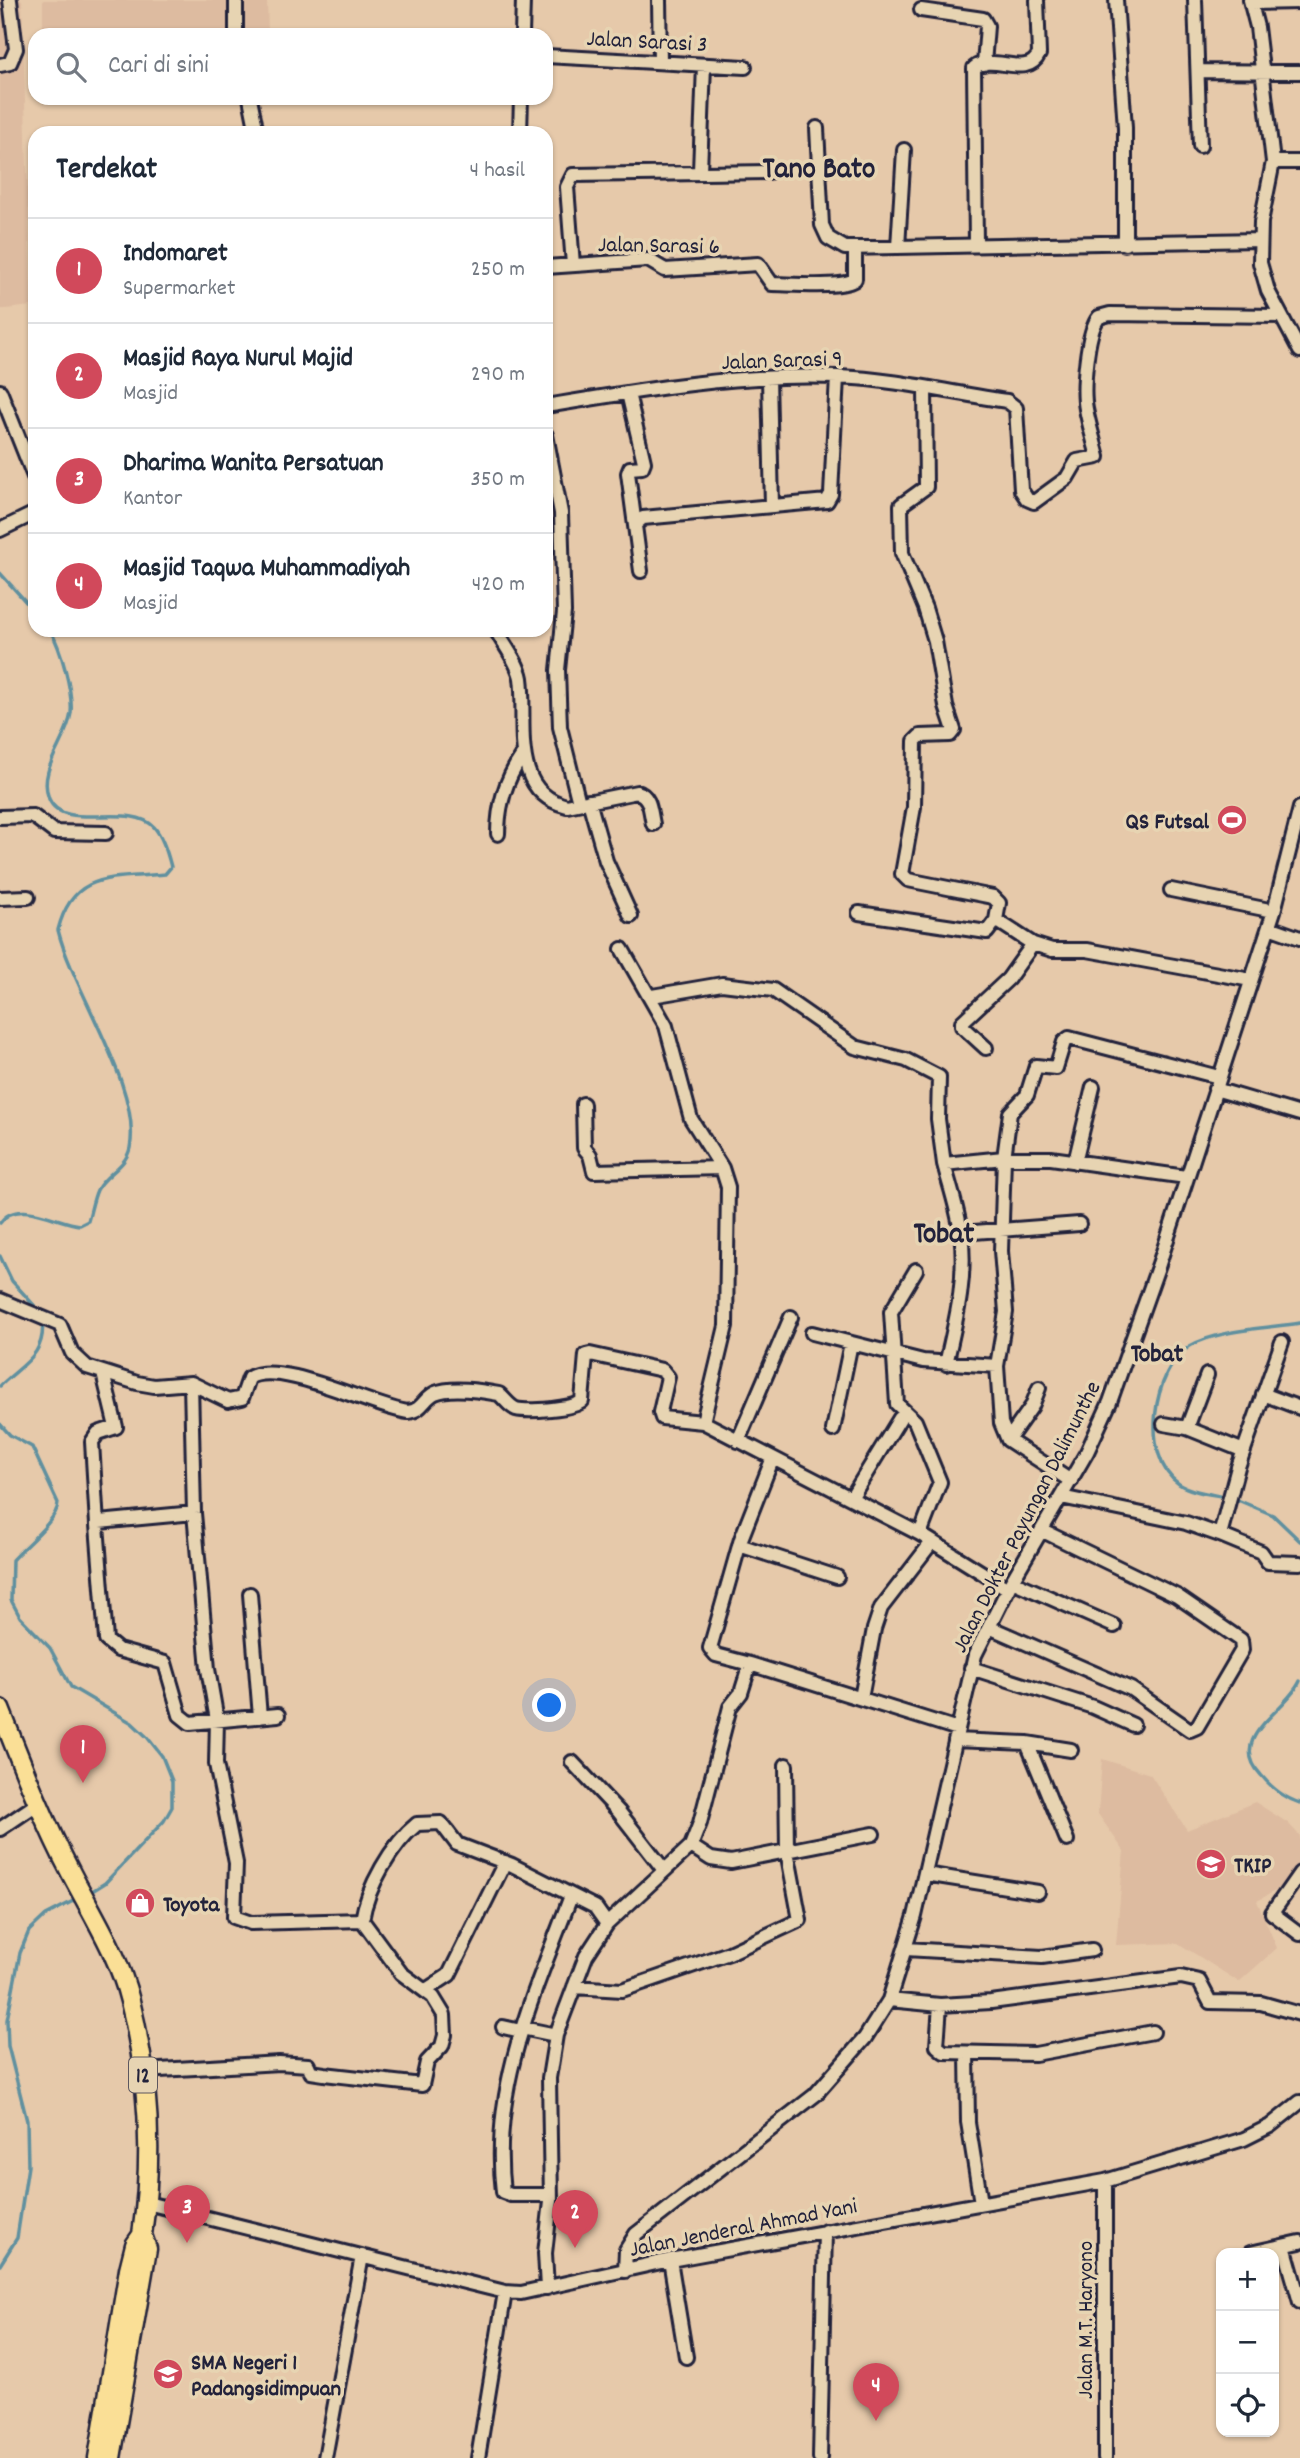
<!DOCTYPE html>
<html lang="id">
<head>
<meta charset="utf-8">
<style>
	body { margin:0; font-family:Dekko,sans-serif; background:#f6f6f7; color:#1f2937 }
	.controls { position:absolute; right:21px; bottom:21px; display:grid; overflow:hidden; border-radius:14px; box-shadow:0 2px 5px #0004 }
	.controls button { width:63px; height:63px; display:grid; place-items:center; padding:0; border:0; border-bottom:2px solid #e0e1e3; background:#fff; color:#1f2937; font:35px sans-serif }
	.you { position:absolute; left:550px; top:1706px; width:24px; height:24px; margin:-18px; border:5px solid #fff; border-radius:50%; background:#1a73e8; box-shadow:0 0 0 10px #1a73e833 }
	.badge { display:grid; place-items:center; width:46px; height:46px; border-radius:50%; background:#d1495b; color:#fff; font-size:23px; font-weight:700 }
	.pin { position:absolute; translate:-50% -58px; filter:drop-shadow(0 2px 4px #0008) }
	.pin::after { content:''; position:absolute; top:37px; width:24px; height:21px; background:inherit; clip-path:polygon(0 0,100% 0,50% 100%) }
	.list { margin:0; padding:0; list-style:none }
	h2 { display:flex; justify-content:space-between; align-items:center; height:91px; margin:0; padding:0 28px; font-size:30px }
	h2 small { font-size:23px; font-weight:400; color:#747a83 }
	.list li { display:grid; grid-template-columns:46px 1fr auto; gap:21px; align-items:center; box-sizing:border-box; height:105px; padding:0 28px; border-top:2px solid #e0e1e3 }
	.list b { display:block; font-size:26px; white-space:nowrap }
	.list p { margin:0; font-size:23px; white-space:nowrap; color:#747a83 }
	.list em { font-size:23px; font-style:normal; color:#747a83 }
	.icon { flex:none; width:38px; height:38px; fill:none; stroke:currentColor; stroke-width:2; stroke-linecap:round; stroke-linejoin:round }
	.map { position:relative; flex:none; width:1300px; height:2458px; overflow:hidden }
	.search { position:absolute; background:#fff; box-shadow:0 2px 5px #0004; left:28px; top:28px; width:525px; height:77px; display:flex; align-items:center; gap:18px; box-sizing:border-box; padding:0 24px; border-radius:21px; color:#747a83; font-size:26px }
	.panel { position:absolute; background:#fff; box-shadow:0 2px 5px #0004; left:28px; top:126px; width:525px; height:511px; border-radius:21px }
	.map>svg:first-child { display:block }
	.built { fill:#ddbba0 }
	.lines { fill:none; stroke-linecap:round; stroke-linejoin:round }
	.stream { stroke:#60909f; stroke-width:3.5 }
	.minor-casing { stroke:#22223b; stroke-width:18 }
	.highway-casing { stroke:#22223b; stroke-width:23 }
	.minor { stroke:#e7d4b2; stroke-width:12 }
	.highway { stroke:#fadf96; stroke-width:18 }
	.labels { text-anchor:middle; stroke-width:7; stroke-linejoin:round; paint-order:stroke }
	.shield { fill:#e7d4b2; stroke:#5d575f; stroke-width:2 }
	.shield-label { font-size:21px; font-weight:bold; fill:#22223b }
	.street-label { font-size:23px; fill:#22223b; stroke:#e7d4b2 }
	.poi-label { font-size:23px; font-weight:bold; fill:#22223b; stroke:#e7d4b2; text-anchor:start }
	.quarter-label { font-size:26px; font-weight:bold; fill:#22223b; stroke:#e7d4b2 }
	.district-label { font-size:30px; font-weight:bold; fill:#22223b; stroke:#e7d4b2 }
</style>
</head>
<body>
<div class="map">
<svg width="1300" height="2458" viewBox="0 0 1300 2458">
	<rect width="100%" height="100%" fill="#e6c9aa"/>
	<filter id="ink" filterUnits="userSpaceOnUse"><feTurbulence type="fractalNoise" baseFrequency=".0143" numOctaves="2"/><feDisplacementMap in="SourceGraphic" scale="14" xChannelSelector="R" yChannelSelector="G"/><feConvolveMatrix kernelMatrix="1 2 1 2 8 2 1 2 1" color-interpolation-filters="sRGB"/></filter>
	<g filter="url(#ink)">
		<path class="built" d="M 0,0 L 22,0 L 31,306 L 6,309 L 0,309 Z
			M 43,0 L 267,0 L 268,34 L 43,35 Z
			M 1102,1759 L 1150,1774 L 1187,1830 L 1255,1802 L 1288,1823 L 1300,1836 L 1300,1877 L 1257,1901 L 1277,1948 L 1239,1982 L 1178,1943 L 1116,1945 L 1124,1851 L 1098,1814 Z"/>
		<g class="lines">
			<path class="stream" d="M 0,573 L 35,612
				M 0,1223 C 17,1197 57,1223 80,1225 L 88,1221 C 91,1211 93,1199 97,1190 C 105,1174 126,1167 130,1148 C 142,1088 73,991 58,930 C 73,870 114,879 165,874 L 171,867 C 168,855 162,836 154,827 C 130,801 63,833 49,799 C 37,769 67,742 71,713 C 73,692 61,648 50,630
				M 0,1256 L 12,1281 L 41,1313
				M 0,1386 C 21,1365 47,1355 42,1320
				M 0,1424 L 10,1435 L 32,1447 L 58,1503 C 58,1520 24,1546 12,1560 L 11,1600 L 20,1617 L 50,1648 L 71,1687 L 132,1723 L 147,1737 L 162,1756 L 172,1781 L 172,1807 L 164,1821 L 105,1883 L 89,1893
				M 1225,1497 C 1211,1494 1191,1492 1179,1484 C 1140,1457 1152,1370 1190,1346 C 1217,1330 1268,1328 1300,1323
				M 1233,1498 L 1273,1515 L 1300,1541
				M 1300,1681 C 1286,1712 1226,1737 1261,1775 C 1271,1787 1284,1798 1300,1803
				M 0,2265 L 17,2238 L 28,2166 L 27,2121 L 8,2046 L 7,2020 L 20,1953 L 29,1931 L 46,1915 L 79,1898"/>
			<g class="minor-casing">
				<path id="minor" d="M 659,0 L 660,62
					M 1116,0 L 1125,128 L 1125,244
					M 1195,0 L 1200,146
					M 1250,0 L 1257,27 L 1273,162 L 1261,222 L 1260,263 L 1268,291 L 1300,351
					M 1251,3 L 1300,2
					M 921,10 L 983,19 L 987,26 L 984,64
					M 236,35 L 236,0
					M 522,35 L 523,0
					M 546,56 L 745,67
					M 0,65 L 10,63 L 16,49 L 10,0
					M 1198,71 L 1300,72
					M 250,98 L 257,133
					M 817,128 L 822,225 L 828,238 L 845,248 L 1259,240
					M 520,133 L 521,98
					M 1273,162 L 1300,162
					M 700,171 L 704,65
					M 976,243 L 974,68 C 992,52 1027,80 1039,54 L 1037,0
					M 898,247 L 904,150
					M 573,265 L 567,187 L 573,175 L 769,172
					M 546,267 L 648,260 L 665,270 L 758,264 L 772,284 C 789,284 844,289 855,279 L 855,249
					M 769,378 L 772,506
					M 0,391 L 35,479
					M 628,393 L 644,462 L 642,467 L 630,468 L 628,473 L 641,571
					M 546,406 C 642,390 740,373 838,377 C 894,379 952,393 1007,401 L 1016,408 L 1021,490 L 1027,499 L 1034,502 L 1067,478 L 1077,461 L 1098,457 C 1094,441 1089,425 1086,409 C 1082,389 1087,331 1099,317 L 1110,314 L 1281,316
					M 546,435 L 561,513 L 564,612 L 558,670 L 560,727 L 579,803
					M 637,523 L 643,518 L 827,501 L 831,494 L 837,377
					M 0,530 L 35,513
					M 496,630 C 504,645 518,662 521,678 C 527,721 508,792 567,806 L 637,792 C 651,796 650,812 653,824
					M 589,801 L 606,861 L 631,916
					M 0,817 L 33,816 L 54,832 L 106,833
					M 498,834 C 498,806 506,779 522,756
					M 1171,890 L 1274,911
					M 0,898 L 28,897
					M 859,913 L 987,932 L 996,920 L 999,903 L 993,897 L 908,880 L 902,874 L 914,807 L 915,741 L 920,736 L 950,735 L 954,730 L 946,706 L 935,641 L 925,608 L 902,553 L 901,505 L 926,487 L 925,388
					M 996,920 L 1033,944 L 1052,950 L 1087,950 L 1251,980
					M 1269,927 L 1300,938
					M 622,949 L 666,1026 L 691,1119 L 722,1168 L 728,1187 L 726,1326 L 703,1422 L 920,1534 L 1008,1589
					M 652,996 L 722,984 L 773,990 L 855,1047 L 906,1060 L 939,1077 L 938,1119 L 944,1164
					M 986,1048 L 962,1026 L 962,1022 L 1008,979 L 1033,944
					M 1215,1089 L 1300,1114
					M 583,1104 L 584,1148 L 590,1155 L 594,1171 L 722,1168
					M 1075,1162 L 1093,1087
					M 961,1233 L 1079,1224
					M 916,1270 L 891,1312 L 897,1404 L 915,1421 L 940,1482 L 920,1534
					M 0,1300 L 60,1325 L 72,1353 L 87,1367 L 137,1383 L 154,1386 L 191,1383 L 228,1401 L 242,1398 L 249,1378 C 278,1358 374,1408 408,1412 C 423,1410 423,1399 435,1393 C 452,1386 482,1391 499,1394 C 505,1399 509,1406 516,1409 C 528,1412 574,1409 582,1401 L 586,1355 L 590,1354 L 662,1370 L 668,1377 L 660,1412 L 662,1418 L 703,1422
					M 812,1333 L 923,1361 L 997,1366
					M 946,1364 C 956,1320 967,1278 961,1233 C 958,1210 950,1187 944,1164 L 1004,1158 L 1010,1113 L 1027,1095 L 1036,1066 L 1056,1068 L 1064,1042 L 1069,1038 L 1219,1077
					M 191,1383 L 194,1513 L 208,1669 L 217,1720 L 216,1764 L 236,1863 L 234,1917 L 251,1923 L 362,1920
					M 1263,1394 L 1300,1408
					M 1164,1424 L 1187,1428 L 1244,1451
					M 1187,1428 L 1207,1375
					M 833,1430 L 851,1343
					M 1008,1440 L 1032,1406 L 1039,1388
					M 738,1441 L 791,1317
					M 1071,1481 L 1008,1440 L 1001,1423 L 997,1366 L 1006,1312 L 1001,1251 L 1004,1158 L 1051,1158 L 1186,1177
					M 1061,1497 L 1186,1523 L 1220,1535 L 1238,1467 L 1282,1342
					M 851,1498 L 900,1418
					M 194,1513 L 99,1522 L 97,1525 L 106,1640 L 118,1650 L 165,1663 L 180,1715 L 190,1723 L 278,1715
					M 97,1525 L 92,1442 L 98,1433 L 116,1427 L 103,1373
					M 1220,1535 L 1261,1552 L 1268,1562 L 1300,1563
					M 739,1545 L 837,1577
					M 1012,1581 L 1114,1626
					M 250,1594 L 260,1717
					M 989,1627 L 1131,1689 L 1190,1730 L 1197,1727 L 1242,1650 L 1241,1640 L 1177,1596 L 1043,1531
					M 750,1664 L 716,1655 L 710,1648 L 741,1539 L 772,1460
					M 971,1668 L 1093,1707 L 1133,1725
					M 861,1698 L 874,1629 L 881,1608 L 932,1542
					M 955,1740 L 1027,1743 L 1071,1750
					M 1027,1743 L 1067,1840
					M 572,1762 L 619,1812 L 664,1870
					M 0,1829 L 37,1804
					M 691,1846 L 711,1859 L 731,1862 L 873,1834
					M 1300,1873 L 1272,1913 L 1300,1934
					M 925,1874 L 1038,1892
					M 906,1949 L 1042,1957 L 1092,1950
					M 574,1987 L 622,1990 L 729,1953 L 800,1920 L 787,1851 L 786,1765
					M 426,1990 L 449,1975 L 505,1862
					M 889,2000 L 940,2005 L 991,2002 L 1181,1977 L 1199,1981 L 1210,2002 L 1261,2003 L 1300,2014
					M 940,2005 L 937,2046 L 944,2052 L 1035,2054 L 1153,2032
					M 503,2027 L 521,2031
					M 522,2028 L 556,2035
					M 967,2053 L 968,2122 L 981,2203
					M 143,2071 L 279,2063 L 308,2065 L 311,2072 L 324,2074 L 422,2085 L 427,2062 L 442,2046 L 445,2035 L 444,2015 L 433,1997 L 401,1973 L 362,1920 C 367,1888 392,1844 417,1824 L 441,1823 L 457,1844 L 512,1865 L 595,1907 L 607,1924
					M 551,2195 L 511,2195 L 503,2192 C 490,2088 535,1991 571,1896
					M 147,2203 L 505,2292 L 521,2293 L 670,2260 L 1105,2181 L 1244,2139 L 1270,2126 L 1300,2102
					M 1284,2246 L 1300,2302
					M 1250,2253 L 1300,2242
					M 670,2260 L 686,2357
					M 625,2271 L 626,2250 L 636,2234 L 815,2095 L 865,2038 L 889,2000 L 915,1916 L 975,1655 L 1012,1581 L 1087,1452 L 1110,1402 L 1159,1264 L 1274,911 L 1300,808
					M 547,2288 L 545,2253 L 551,2201 L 549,2078 L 556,2035 L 586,1956 L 607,1924 L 691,1846 L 700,1823 L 730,1707 L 741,1693 L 750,1664 L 958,1729
					M 325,2458 L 362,2256
					M 478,2458 L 505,2292
					M 820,2458 L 825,2231
					M 1105,2458 L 1105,2181"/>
			</g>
			<g class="highway-casing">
				<path id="highway" d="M 0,1709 C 22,1765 44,1822 72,1875 C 94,1917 119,1956 130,2001 C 149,2077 153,2158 142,2235 L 147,2249 L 111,2458
					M 98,2458 L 129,2269 L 135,2245 L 142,2235"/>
			</g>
			<use href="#minor" class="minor"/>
			<use href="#highway" class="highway"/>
		</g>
	</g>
	<defs>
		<g id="stadium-disc" transform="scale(1.575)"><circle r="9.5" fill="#d1495b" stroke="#e7d4b2"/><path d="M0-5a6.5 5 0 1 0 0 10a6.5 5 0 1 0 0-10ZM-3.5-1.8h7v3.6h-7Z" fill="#fff"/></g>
		<g id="school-disc" transform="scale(1.575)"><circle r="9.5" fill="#d1495b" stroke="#e7d4b2"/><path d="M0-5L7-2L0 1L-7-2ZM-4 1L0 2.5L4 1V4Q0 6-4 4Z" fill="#fff"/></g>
		<g id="shop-disc" transform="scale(1.575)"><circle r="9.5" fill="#d1495b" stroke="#e7d4b2"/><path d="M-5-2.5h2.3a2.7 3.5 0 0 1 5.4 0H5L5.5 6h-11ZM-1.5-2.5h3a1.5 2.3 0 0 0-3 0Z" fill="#fff"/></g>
	</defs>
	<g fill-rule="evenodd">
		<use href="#stadium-disc" x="1232" y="820"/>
		<use href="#school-disc" x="1211" y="1864"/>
		<use href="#shop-disc" x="140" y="1903"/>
		<use href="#school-disc" x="168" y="2374"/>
	</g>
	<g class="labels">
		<rect class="shield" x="129" y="2057.5" width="28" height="35" rx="5"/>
		<g class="shield-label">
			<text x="143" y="2082">12</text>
		</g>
		<g class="street-label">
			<text transform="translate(647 40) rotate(3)" y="8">Jalan Sarasi 3</text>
			<text transform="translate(659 244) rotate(1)" y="8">Jalan Sarasi 6</text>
			<text transform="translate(782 359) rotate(-2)" y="8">Jalan Sarasi 9</text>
			<text transform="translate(1025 1516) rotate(-63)" y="8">Jalan Dokter Payungan Dalimunthe</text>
			<text transform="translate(743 2226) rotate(-11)" y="8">Jalan Jenderal Ahmad Yani</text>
			<text transform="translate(1084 2320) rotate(-90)" y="8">Jalan M.T. Haryono</text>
		</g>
		<g class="poi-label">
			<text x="1209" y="828" text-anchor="end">QS Futsal</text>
			<text x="1234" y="1872">TKIP</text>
			<text x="163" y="1911">Toyota</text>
			<text x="191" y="2369">SMA Negeri 1<tspan x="191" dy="26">Padangsidimpuan</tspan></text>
		</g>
		<g class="quarter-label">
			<text x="1157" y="1361">Tobat</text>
		</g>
		<g class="district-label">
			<text x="819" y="177">Tano Bato</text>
			<text x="944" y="1242">Tobat</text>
		</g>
	</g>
</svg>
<div class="controls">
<button>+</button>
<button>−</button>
<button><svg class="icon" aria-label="locate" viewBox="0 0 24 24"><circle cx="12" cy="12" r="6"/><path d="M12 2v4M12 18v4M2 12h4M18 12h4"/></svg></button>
</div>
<div class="you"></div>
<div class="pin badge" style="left:83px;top:1783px">1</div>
<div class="pin badge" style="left:575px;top:2248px">2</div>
<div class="pin badge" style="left:187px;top:2243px">3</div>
<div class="pin badge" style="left:876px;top:2421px">4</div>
<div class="search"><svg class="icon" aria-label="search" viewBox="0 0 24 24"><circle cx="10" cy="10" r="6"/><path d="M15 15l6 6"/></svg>Cari di sini</div>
<section class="panel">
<h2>Terdekat<small>4 hasil</small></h2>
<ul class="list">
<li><span class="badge">1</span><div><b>Indomaret</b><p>Supermarket</p></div><em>250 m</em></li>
<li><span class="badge">2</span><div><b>Masjid Raya Nurul Majid</b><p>Masjid</p></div><em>290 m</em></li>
<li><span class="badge">3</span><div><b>Dharima Wanita Persatuan</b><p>Kantor</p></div><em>350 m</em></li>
<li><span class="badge">4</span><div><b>Masjid Taqwa Muhammadiyah</b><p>Masjid</p></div><em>420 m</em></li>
</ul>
</section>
</div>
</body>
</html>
